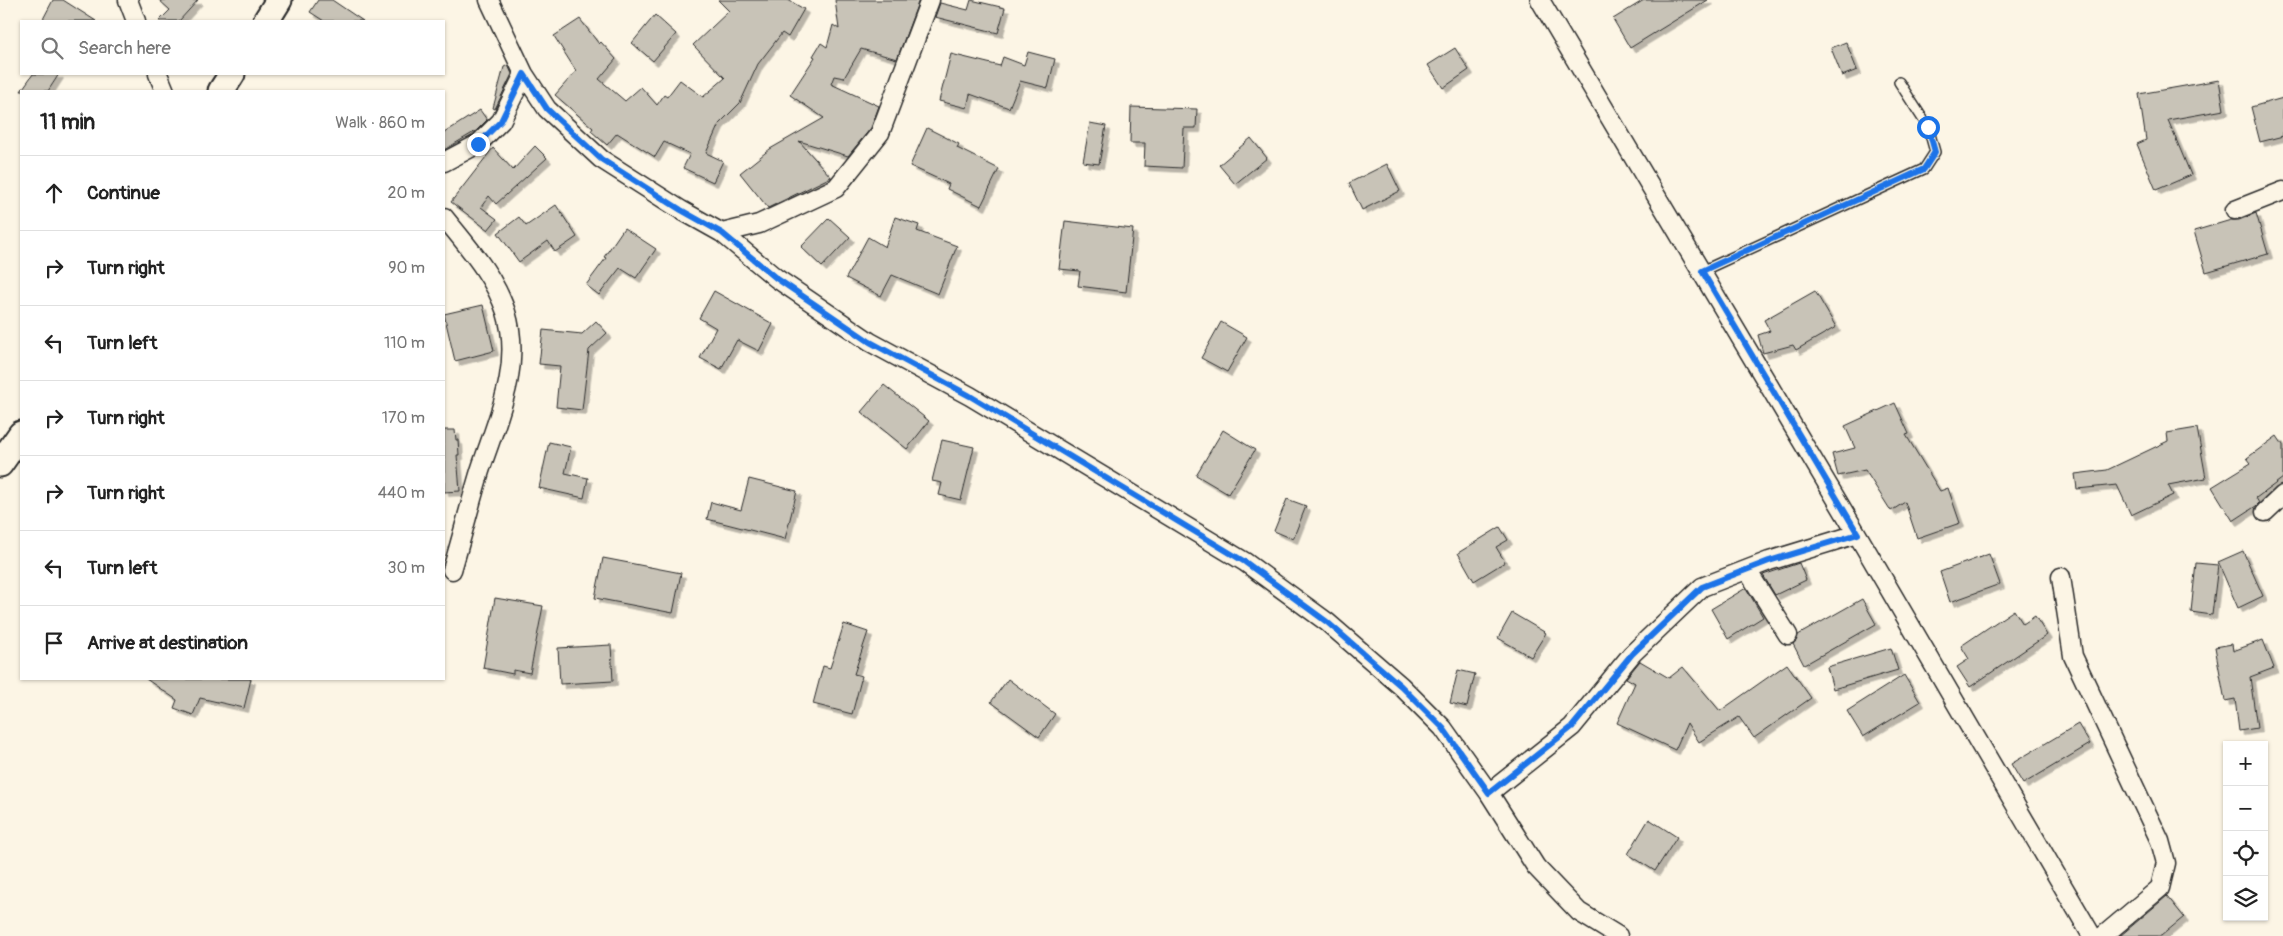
<!DOCTYPE html>
<html lang="en">
<head>
<meta charset="utf-8">
<style>
	body { margin:0; font-family:Pangolin,sans-serif; background:#f2f2f2; color:#222 }
	.controls { position:absolute; right:15px; bottom:15px; display:grid; overflow:hidden; border-radius:0px; box-shadow:0 1px 4px #0004 }
	.controls button { width:45px; height:45px; display:grid; place-items:center; padding:0; border:0; border-bottom:1px solid #e0e0e0; background:#fff; color:#222; font:25px sans-serif }
	.stop { position:absolute; width:15px; height:15px; margin:-11px; border:4px solid #1a73e8; border-radius:50%; background:#fff }
	.stop.end { background:#1a73e8; border-color:#fff; box-shadow:0 1px 5px #0008 }
	.list { margin:0; padding:0; list-style:none }
	h2 { display:flex; justify-content:space-between; align-items:center; height:65px; margin:0; padding:0 20px; font-size:21px }
	h2 small { font-size:16px; font-weight:400; color:#767676 }
	.list li { display:grid; grid-template-columns:32px 1fr auto; gap:15px; align-items:center; box-sizing:border-box; height:75px; padding:0 20px; border-top:1px solid #e0e0e0 }
	.list b { display:block; font-size:19px; white-space:nowrap }
	.list em { font-size:16px; font-style:normal; color:#767676 }
	.icon { flex:none; width:28px; height:28px; fill:none; stroke:currentColor; stroke-width:2; stroke-linecap:round; stroke-linejoin:round }
	.map { position:relative; flex:none; width:2283px; height:936px; overflow:hidden }
	.search { position:absolute; background:#fff; box-shadow:0 1px 4px #0004; left:20px; top:20px; width:425px; height:55px; display:flex; align-items:center; gap:12px; box-sizing:border-box; padding:0 18px; border-radius:0px; color:#767676; font-size:19px }
	.panel { position:absolute; background:#fff; box-shadow:0 1px 4px #0004; left:20px; top:90px; width:425px; height:590px; border-radius:0px }
	.map>svg:first-child { display:block }
	.building { fill:#c8c3b7; stroke:#2b2b2b; filter:url(#shadow) }
	.lines { fill:none; stroke-linecap:round; stroke-linejoin:round }
	.lane-casing { stroke:#2b2b2b; stroke-width:12 }
	.street-casing { stroke:#2b2b2b; stroke-width:21 }
	.secondary-casing { stroke:#2b2b2b; stroke-width:29 }
	.lane { stroke:#fcf5e5; stroke-width:9 }
	.street { stroke:#fcf5e5; stroke-width:18 }
	.secondary { stroke:#fcf5e5; stroke-width:25 }
	.route { stroke:#1a73e8; stroke-width:6 }
</style>
</head>
<body>
<div class="map">
<svg width="2283" height="936" viewBox="0 0 2283 936">
	<defs>
		<filter id="shadow"><feDropShadow dx="4.5" dy="4.5" stdDeviation="0" flood-color="#0004"/></filter>
	</defs>
	<rect width="100%" height="100%" fill="#fcf5e5"/>
	<filter id="ink" filterUnits="userSpaceOnUse"><feTurbulence type="fractalNoise" baseFrequency=".02" numOctaves="2"/><feDisplacementMap in="SourceGraphic" scale="10" xChannelSelector="R" yChannelSelector="G"/><feConvolveMatrix kernelMatrix="1 2 1 2 8 2 1 2 1" color-interpolation-filters="sRGB"/></filter>
	<g filter="url(#ink)">
		<path class="building" d="M 53,0 L 63,0 L 96,21 L 42,21 Z
			M 159,0 L 198,0 L 179,21 L 159,21 L 170,10 Z
			M 318,0 L 332,0 L 363,21 L 324,21 L 310,12 Z
			M 718,0 L 788,0 L 804,9 L 788,37 L 782,33 L 758,64 L 740,103 L 719,124 L 706,153 L 723,161 L 713,182 L 683,168 L 690,154 L 664,142 L 655,157 L 617,133 L 607,145 L 591,131 L 593,128 L 555,95 L 576,71 L 554,36 L 580,19 L 599,44 L 601,42 L 616,59 L 599,79 L 625,101 L 641,87 L 657,105 L 664,95 L 667,97 L 680,80 L 703,97 L 725,78 L 693,45 L 729,11 Z
			M 835,0 L 919,0 L 897,59 L 861,49 L 844,78 L 834,76 L 831,84 L 879,106 L 871,128 L 848,156 L 799,141 L 831,177 L 768,208 L 740,173 L 770,149 L 824,118 L 790,95 L 815,57 L 813,56 L 821,43 L 827,47 L 833,25 L 839,29 Z
			M 971,0 L 1005,8 L 998,33 L 935,17 L 940,3 L 968,10 Z
			M 1644,0 L 1708,0 L 1630,48 L 1613,19 Z
			M 655,15 L 676,34 L 653,61 L 632,43 Z
			M 1846,42 L 1857,70 L 1842,76 L 1831,48 Z
			M 1455,48 L 1469,70 L 1443,88 L 1428,65 Z
			M 1028,52 L 1055,59 L 1048,88 L 1020,81 L 1009,108 L 970,94 L 967,108 L 939,101 L 951,54 L 1000,66 L 1003,57 L 1024,65 Z
			M 508,65 L 512,74 L 495,109 L 493,108 L 504,67 Z
			M 33,74 L 59,74 L 48,91 L 21,91 Z
			M 2219,80 L 2224,110 L 2168,120 L 2191,175 L 2156,190 L 2137,144 L 2146,140 L 2139,94 Z
			M 2283,98 L 2283,136 L 2260,142 L 2251,107 Z
			M 1131,107 L 1197,109 L 1196,128 L 1184,128 L 1182,168 L 1144,166 L 1145,143 L 1130,143 Z
			M 480,110 L 487,120 L 476,131 L 444,150 L 444,133 Z
			M 1090,123 L 1106,126 L 1099,164 L 1083,162 Z
			M 927,128 L 959,144 L 957,148 L 999,169 L 981,206 L 947,189 L 949,184 L 910,166 Z
			M 1251,138 L 1267,158 L 1235,184 L 1219,165 Z
			M 535,146 L 547,158 L 496,204 L 489,196 L 481,207 L 497,219 L 488,230 L 451,202 L 493,148 L 513,170 Z
			M 1387,164 L 1400,191 L 1362,210 L 1349,183 Z
			M 556,205 L 577,237 L 555,252 L 548,241 L 519,262 L 498,233 L 519,217 L 526,226 Z
			M 2256,213 L 2268,254 L 2206,272 L 2194,231 L 2231,220 L 2239,220 Z
			M 895,217 L 919,225 L 917,231 L 957,246 L 938,294 L 892,275 L 881,296 L 846,278 L 868,237 L 885,247 Z
			M 829,218 L 850,237 L 822,267 L 801,247 Z
			M 1065,221 L 1133,229 L 1126,292 L 1078,286 L 1080,271 L 1059,269 Z
			M 624,228 L 656,249 L 636,278 L 620,268 L 599,295 L 586,285 L 606,258 L 604,257 Z
			M 714,291 L 773,324 L 759,351 L 737,340 L 721,369 L 700,358 L 716,328 L 699,318 Z
			M 1815,291 L 1836,327 L 1796,350 L 1793,345 L 1763,353 L 1758,335 L 1770,331 L 1764,320 Z
			M 483,305 L 494,351 L 455,361 L 444,314 Z
			M 596,321 L 607,333 L 589,350 L 582,410 L 556,407 L 560,366 L 539,364 L 543,330 L 582,334 Z
			M 1221,322 L 1247,337 L 1227,372 L 1201,358 Z
			M 884,385 L 929,421 L 907,449 L 861,412 Z
			M 1895,403 L 1909,434 L 1906,435 L 1940,491 L 1948,488 L 1960,523 L 1917,538 L 1905,502 L 1891,511 L 1865,470 L 1838,476 L 1832,454 L 1855,448 L 1845,426 Z
			M 2197,428 L 2206,478 L 2168,485 L 2173,495 L 2131,515 L 2117,485 L 2077,489 L 2075,474 L 2107,470 L 2168,441 L 2167,433 Z
			M 444,430 L 455,430 L 456,440 L 458,440 L 459,455 L 457,455 L 460,491 L 444,492 Z
			M 1223,430 L 1255,450 L 1228,494 L 1196,475 Z
			M 2277,436 L 2283,445 L 2283,478 L 2256,498 L 2259,503 L 2256,506 L 2233,521 L 2212,487 L 2251,463 L 2247,458 Z
			M 942,440 L 974,447 L 961,500 L 939,495 L 942,483 L 932,481 Z
			M 549,442 L 571,447 L 565,473 L 588,478 L 584,498 L 539,488 Z
			M 749,479 L 797,491 L 785,539 L 707,519 L 711,502 L 741,510 Z
			M 1287,499 L 1306,506 L 1293,539 L 1274,531 Z
			M 1500,527 L 1508,540 L 1496,547 L 1505,562 L 1474,581 L 1458,553 Z
			M 2243,551 L 2263,596 L 2238,608 L 2218,562 Z
			M 1989,554 L 2000,584 L 1950,602 L 1940,572 Z
			M 603,558 L 681,573 L 673,613 L 595,598 Z
			M 1799,563 L 1806,580 L 1775,595 L 1763,575 Z
			M 2196,563 L 2218,565 L 2212,615 L 2191,612 Z
			M 1746,588 L 1763,617 L 1728,639 L 1711,609 Z
			M 495,598 L 543,606 L 530,673 L 513,670 L 513,674 L 483,668 Z
			M 1862,599 L 1876,624 L 1804,665 L 1793,644 L 1798,635 Z
			M 2014,610 L 2023,624 L 2035,616 L 2047,635 L 1970,687 L 1957,667 L 1969,659 L 1961,646 Z
			M 1512,613 L 1546,633 L 1531,657 L 1498,638 Z
			M 844,624 L 868,632 L 854,674 L 862,676 L 852,714 L 813,704 L 823,666 L 830,668 Z
			M 2263,640 L 2274,668 L 2250,677 L 2257,728 L 2239,731 L 2235,699 L 2225,701 L 2215,647 L 2232,644 L 2233,651 Z
			M 611,645 L 613,681 L 560,684 L 558,648 Z
			M 1891,648 L 1898,670 L 1833,689 L 1827,667 Z
			M 1640,661 L 1669,678 L 1683,667 L 1720,711 L 1787,664 L 1811,698 L 1754,738 L 1739,717 L 1699,742 L 1687,723 L 1675,750 L 1617,723 L 1635,683 L 1626,678 Z
			M 1458,670 L 1475,674 L 1467,707 L 1450,703 Z
			M 1904,675 L 1920,702 L 1863,737 L 1847,711 Z
			M 146,679 L 251,679 L 244,708 L 200,698 L 193,715 L 174,708 L 177,700 Z
			M 1008,679 L 1055,714 L 1039,737 L 991,702 Z
			M 2078,724 L 2090,744 L 2023,784 L 2011,764 Z
			M 1649,819 L 1677,837 L 1655,871 L 1628,854 Z
			M 2167,896 L 2184,917 L 2161,936 L 2120,936 Z"/>
		<g class="lines">
			<g class="lane-casing">
				<path id="lane" d="M 1702,271 L 1924,169 L 1935,152 L 1928,127 L 1899,82"/>
			</g>
			<g class="street-casing">
				<path id="street" d="M 128,0 L 136,21
					M 489,0 L 524,74 L 547,109 L 601,159 L 681,210 L 722,233 L 776,278 L 870,342 L 970,396 L 1245,562 L 1327,622 L 1401,686 L 1443,728 L 1489,793 L 1536,867 L 1579,912 L 1618,936
					M 1540,0 L 1857,534 L 2092,936
					M 158,74 L 165,91
					M 444,162 L 478,144 L 501,121 L 524,74
					M 2235,210 L 2283,191
					M 444,217 C 467,246 494,275 506,312 C 523,367 497,419 480,471 C 470,504 462,537 452,570
					M 722,233 L 759,224 L 836,188 L 880,133 L 930,0
					M 2265,512 L 2283,495
					M 1747,570 L 1788,635
					M 2061,577 L 2073,656 L 2160,841 L 2166,863 L 2160,888 L 2103,936
					M 1489,793 L 1572,727 L 1632,654 L 1702,587 L 1769,561 L 1857,534"/>
			</g>
			<g class="secondary-casing">
				<path id="secondary" d="M 266,21 L 279,0
					M 221,91 L 232,74
					M 0,464 L 21,434"/>
			</g>
			<use href="#lane" class="lane"/>
			<use href="#street" class="street"/>
			<use href="#secondary" class="secondary"/>
		</g>
	</g>
	<g class="lines" filter="url(#ink)">
		<path class="route" d="M 478,144 L 501,121 L 524,74 L 547,109 L 601,159 L 681,210 L 722,233 L 776,278 L 870,342 L 970,396 L 1245,562 L 1327,622 L 1401,686 L 1443,728 L 1489,793 L 1572,727 L 1632,654 L 1702,587 L 1769,561 L 1858,534 L 1702,271 L 1924,169 L 1935,152 L 1928,127"/>
	</g>
</svg>
<div class="controls">
<button>+</button>
<button>−</button>
<button><svg class="icon" aria-label="locate" viewBox="0 0 24 24"><circle cx="12" cy="12" r="6"/><path d="M12 2v4M12 18v4M2 12h4M18 12h4"/></svg></button>
<button><svg class="icon" aria-label="layers" viewBox="0 0 24 24"><path d="M12 4l9 5-9 5-9-5zM3 14l9 5 9-5"/></svg></button>
</div>
<div class="stop" style="left:1928px;top:127px"></div>
<div class="stop end" style="left:478px;top:144px"></div>
<div class="search"><svg class="icon" aria-label="search" viewBox="0 0 24 24"><circle cx="10" cy="10" r="6"/><path d="M15 15l6 6"/></svg>Search here</div>
<section class="panel">
<h2>11 min<small>Walk · 860 m</small></h2>
<ul class="list">
<li><svg class="icon" aria-label="ahead" viewBox="0 0 24 24"><path d="M12 20V5M6 11l6-6 6 6"/></svg><div><b>Continue</b></div><em>20 m</em></li>
<li><svg class="icon" aria-label="right" viewBox="0 0 24 24"><path d="M7 20v-9h11M14 6l5 5-5 5"/></svg><div><b>Turn right</b></div><em>90 m</em></li>
<li><svg class="icon" aria-label="left" viewBox="0 0 24 24"><path d="M17 20v-9H6M10 6l-5 5 5 5"/></svg><div><b>Turn left</b></div><em>110 m</em></li>
<li><svg class="icon" aria-label="right" viewBox="0 0 24 24"><path d="M7 20v-9h11M14 6l5 5-5 5"/></svg><div><b>Turn right</b></div><em>170 m</em></li>
<li><svg class="icon" aria-label="right" viewBox="0 0 24 24"><path d="M7 20v-9h11M14 6l5 5-5 5"/></svg><div><b>Turn right</b></div><em>440 m</em></li>
<li><svg class="icon" aria-label="left" viewBox="0 0 24 24"><path d="M17 20v-9H6M10 6l-5 5 5 5"/></svg><div><b>Turn left</b></div><em>30 m</em></li>
<li><svg class="icon" aria-label="arrive" viewBox="0 0 24 24"><path d="M6 21V4h12l-3 4 3 4H6"/></svg><div><b>Arrive at destination</b></div></li>
</ul>
</section>
</div>
</body>
</html>
